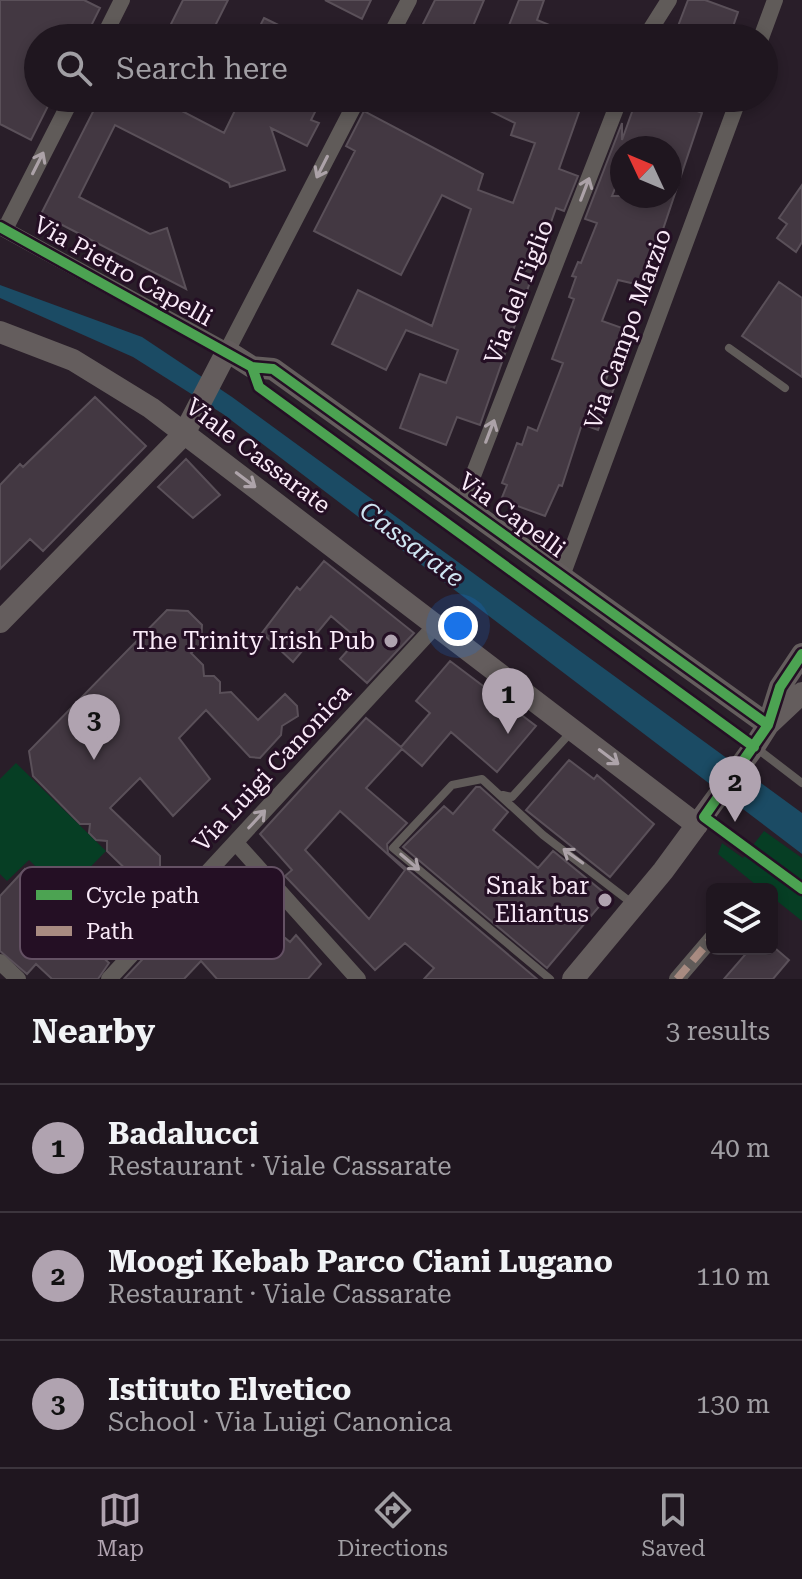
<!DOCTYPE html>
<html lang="en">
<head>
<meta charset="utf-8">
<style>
	body { margin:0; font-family:"Roboto Serif",serif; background:#271f28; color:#f1f3f6 }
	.controls { position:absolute; right:24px; bottom:24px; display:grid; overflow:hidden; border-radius:12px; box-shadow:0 4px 12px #0003 }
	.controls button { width:72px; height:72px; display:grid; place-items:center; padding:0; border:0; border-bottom:2px solid #3c353d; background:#1f161f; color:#f1f3f6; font:40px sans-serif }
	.compass { position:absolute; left:610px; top:136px; width:72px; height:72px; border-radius:50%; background:#1f161f; box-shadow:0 4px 12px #0003; rotate:314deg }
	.you { position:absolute; left:458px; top:626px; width:28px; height:28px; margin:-20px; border:6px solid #fff; border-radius:50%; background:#1a73e8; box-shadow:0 0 0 12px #1a73e833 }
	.badge { display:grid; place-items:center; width:52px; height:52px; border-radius:50%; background:#b0a3b0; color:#111; font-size:26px; font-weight:700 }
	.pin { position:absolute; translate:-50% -66px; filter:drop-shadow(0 2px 4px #0008) }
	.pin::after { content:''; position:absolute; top:42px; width:28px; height:24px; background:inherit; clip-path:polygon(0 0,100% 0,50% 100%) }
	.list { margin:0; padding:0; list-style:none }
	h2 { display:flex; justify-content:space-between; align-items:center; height:104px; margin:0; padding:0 32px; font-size:34px }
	h2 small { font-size:26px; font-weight:400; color:#a19fa4 }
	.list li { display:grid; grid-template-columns:52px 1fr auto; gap:24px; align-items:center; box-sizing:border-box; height:128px; padding:0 32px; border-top:2px solid #3c353d }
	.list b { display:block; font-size:30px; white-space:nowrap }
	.list p { margin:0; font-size:26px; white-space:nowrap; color:#a19fa4 }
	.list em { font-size:26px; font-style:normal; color:#a19fa4 }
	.icon { flex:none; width:44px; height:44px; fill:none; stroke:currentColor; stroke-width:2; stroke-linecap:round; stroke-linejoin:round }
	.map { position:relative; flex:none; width:802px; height:979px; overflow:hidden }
	.search { position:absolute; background:#1f161f; box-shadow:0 4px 12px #0003; left:24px; right:24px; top:24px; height:88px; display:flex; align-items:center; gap:20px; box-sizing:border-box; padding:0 28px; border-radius:44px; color:#a19fa4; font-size:30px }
	.sheet { height:488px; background:#1f161f }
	nav { display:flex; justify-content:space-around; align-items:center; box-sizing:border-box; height:112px; border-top:2px solid #3c353d; background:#1f161f; font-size:22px; color:#a19fa4 }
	nav a { display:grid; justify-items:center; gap:4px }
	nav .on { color:#b0a3b0 }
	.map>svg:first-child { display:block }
	.green { fill:#063e24 }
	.water { fill:#1b4b64 }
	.building { fill:#433842; stroke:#5a5059; stroke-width:2; fill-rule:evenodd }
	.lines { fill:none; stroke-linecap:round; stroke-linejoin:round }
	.lane { stroke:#605b59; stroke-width:8 }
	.street { stroke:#605b59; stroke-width:16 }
	.secondary { stroke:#645d5d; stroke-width:22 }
	.quiet { stroke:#a88b81; stroke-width:8; stroke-dasharray:16 8; stroke-linecap:butt }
	.cycleway-casing { stroke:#240f24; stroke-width:15 }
	.cycleway { stroke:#4ca352; stroke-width:10 }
	.oneway { stroke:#aca2a8 }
	.oneway2 { stroke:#aea4aa }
	.poi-dot { fill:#b0a3b0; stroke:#240f24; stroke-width:3 }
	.labels { text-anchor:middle; stroke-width:6; stroke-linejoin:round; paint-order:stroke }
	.street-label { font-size:24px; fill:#f9eaf8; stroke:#240f24 }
	.poi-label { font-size:24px; fill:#f9eaf8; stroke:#240f24; text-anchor:end }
	.water-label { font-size:26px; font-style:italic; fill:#cfe5f2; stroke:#240f24 }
	.key { fill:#240f24; stroke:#645164; stroke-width:2 }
	.key-label { font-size:22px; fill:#f9eaf8 }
</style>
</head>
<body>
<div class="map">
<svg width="802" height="979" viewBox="0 0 802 979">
	<rect width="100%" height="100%" fill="#291e29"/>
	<path class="green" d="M 16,763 L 106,851 L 64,894 L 29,860 L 7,881 L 0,874 L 0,779 Z
		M 764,831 L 802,858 L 802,921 L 772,897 L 772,889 L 761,889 L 718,854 L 722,843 L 743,858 Z"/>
	<path class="water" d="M 0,285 L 142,337 L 232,397 L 802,813 L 802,854 L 223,414 L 133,357 L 0,298 Z"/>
	<path class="building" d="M 0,0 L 84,0 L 100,8 L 85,38 L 38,38 L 38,98 L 52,98 L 31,140 L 0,124 Z
		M 183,0 L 228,0 L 209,38 L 164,38 Z
		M 325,0 L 371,0 L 362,19 Z
		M 435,0 L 484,0 L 468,38 L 416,38 Z
		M 519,0 L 544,0 L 537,20 L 581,38 L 504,38 Z
		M 688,0 L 705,0 L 738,12 L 729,38 L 684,38 L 675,34 Z
		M 264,18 L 305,38 L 254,38 Z
		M 100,98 L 157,98 L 224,133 L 241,98 L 322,98 L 311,120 L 319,123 L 307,146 L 271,128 L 285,170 L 230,187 L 229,183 L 115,125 L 79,197 L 150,234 L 167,228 L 186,289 L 41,214 Z
		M 464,98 L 584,98 L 559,169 L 578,176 L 564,211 L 556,208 L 480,425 L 457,417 L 446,445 L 400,428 L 420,374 L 446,383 L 458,350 L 406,330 L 386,370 L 332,344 L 358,290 L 432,326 L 471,209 L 442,195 L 401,275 L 314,231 L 355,151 L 346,146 L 364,111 L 483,174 L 478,190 L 513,203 L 535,143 L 511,135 L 515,123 Z
		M 637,98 L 702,98 L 697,111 L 702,113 L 644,286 L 618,280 L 602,321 L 625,329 L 604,385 L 614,388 L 598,430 L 582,424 L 562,486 L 559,485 L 545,516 L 501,500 L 507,485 L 502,483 L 517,443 L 522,445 L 528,427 L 537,431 L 563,363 L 552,359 L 574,299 L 569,297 L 576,277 L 572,276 L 578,262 L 581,263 L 597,223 L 585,219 L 622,123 L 622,140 ZM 622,148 L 670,148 L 670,196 L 612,196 L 622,171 Z
		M 802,185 L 802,242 L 796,252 L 777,238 L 787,224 L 779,218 Z
		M 779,282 L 802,298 L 802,377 L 742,336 Z
		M 95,397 L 146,446 L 43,551 L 30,539 L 0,569 L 0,485 L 20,464 L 23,467 Z
		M 186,459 L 220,495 L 193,518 L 158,487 Z
		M 324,561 L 414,633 L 367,683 L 340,659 L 358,639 L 331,616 L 293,662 L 262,633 L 297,587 L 300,590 Z
		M 167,610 L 188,611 L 202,625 L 201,644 L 191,653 L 203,665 L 204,676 L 214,676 L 220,682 L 220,693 L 231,692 L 258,720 L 285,694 L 297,706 L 298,716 L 282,726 L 281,735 L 260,758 L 250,757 L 206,710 L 179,738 L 210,779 L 173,816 L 140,778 L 110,808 L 160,856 L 160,866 L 142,885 L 107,851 L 107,841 L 96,840 L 89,833 L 90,824 L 80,824 L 33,776 L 29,751 Z
		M 450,661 L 536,726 L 497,772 L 451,732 L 422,766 L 402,749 L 366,788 L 407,823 L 387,844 L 388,853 L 537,979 L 424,979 L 434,968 L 405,943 L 375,970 L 285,876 L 292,870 L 260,834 L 366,718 L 401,747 L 430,713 L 416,701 ZM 340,811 L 405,870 L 369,919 L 305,850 Z
		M 569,760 L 594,779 L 597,775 L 654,824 L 610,877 L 526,810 Z
		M 476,787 L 480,787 L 508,812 L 493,830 L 538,868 L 553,851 L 608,896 L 547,968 L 403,847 L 444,806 L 453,814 Z
		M 25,869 L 78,921 L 71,928 L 109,963 L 98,979 L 52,979 L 36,964 L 27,974 L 0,951 L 0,896 Z
		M 227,876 L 249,896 L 243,903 L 290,942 L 296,935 L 321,964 L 308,979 L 217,979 L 201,961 L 184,979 L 124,979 L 170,930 L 175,935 Z
		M 750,949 L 776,949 L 789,960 L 773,979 L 724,979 Z"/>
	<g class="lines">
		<path class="lane" d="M 729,348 L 785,388
			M 755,747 L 802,783
			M 503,795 L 512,797 L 572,731
			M 550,979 L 393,848 L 452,785 L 482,779 L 543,835 L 633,904"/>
		<path class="street" d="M 103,38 L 122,0
			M 389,38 L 409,0
			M 645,38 L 669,0
			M 761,38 L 775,0
			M 0,227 L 227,351 L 358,98
			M 5,229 L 72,98
			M 462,504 L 620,98
			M 562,576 L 739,98
			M 236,843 L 358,979
			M 0,962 L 18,979
			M 109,979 L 437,624
			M 677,979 L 712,938"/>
		<path class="secondary" d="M 0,332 L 73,360 L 151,408 L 697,825
			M 0,622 L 184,434 L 227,351 L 252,367 L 273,369 L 768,725
			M 769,724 L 802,693
			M 573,979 L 663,871 L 754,747 L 768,725 L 780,687 L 802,654"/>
		<path class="quiet" d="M 677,979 L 712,938"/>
		<g class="cycleway-casing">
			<path id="cycleway" d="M 0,227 L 252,367 L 273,369 L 768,725
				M 252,367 L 259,387 L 754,747
				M 802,654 L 780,687 L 768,725 L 704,817 L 802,889"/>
		</g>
		<use href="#cycleway" class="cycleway"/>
	</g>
	<defs><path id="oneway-shaft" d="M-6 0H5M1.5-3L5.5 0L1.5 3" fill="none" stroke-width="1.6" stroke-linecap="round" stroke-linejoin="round" transform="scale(2)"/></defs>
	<g class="oneway">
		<use href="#oneway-shaft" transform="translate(38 163) rotate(-63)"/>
		<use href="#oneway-shaft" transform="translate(322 167) rotate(117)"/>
		<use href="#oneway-shaft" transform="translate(585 189) rotate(-69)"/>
		<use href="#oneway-shaft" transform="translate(490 431) rotate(-69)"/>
		<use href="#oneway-shaft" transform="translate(257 819) rotate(-47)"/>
		<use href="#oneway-shaft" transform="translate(573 856) rotate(-144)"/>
		<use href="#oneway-shaft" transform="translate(410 862) rotate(40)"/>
	</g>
	<g class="oneway2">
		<use href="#oneway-shaft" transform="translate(246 480) rotate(37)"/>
		<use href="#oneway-shaft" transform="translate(609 757) rotate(37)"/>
	</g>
	<g class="poi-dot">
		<circle cx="391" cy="641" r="8"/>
		<circle cx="605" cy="900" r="8"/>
	</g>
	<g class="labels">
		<g class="street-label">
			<text transform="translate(123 271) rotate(29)" y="8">Via Pietro Capelli</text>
			<text transform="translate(519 292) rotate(-69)" y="8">Via del Tiglio</text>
			<text transform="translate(628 329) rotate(-70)" y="8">Via Campo Marzio</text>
			<text transform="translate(258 456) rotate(37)" y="8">Viale Cassarate</text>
			<text transform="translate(512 515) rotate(36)" y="8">Via Capelli</text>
			<text transform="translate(272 768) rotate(-47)" y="8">Via Luigi Canonica</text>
		</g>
		<g class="poi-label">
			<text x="375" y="649">The Trinity Irish Pub</text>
			<text x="589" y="894">Snak bar<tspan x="589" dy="28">Eliantus</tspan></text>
		</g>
		<g class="water-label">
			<text transform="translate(412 544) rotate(37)" y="9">Cassarate</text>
		</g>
	</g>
	<rect x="20" y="867" width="264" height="92" rx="12" class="key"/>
	<rect x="36" y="890" width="36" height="10" fill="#4ca352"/>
	<rect x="36" y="926" width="36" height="10" fill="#a88b81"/>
	<g class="key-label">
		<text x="86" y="903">Cycle path</text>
		<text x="86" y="939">Path</text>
	</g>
</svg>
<div class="controls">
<button><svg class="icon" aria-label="layers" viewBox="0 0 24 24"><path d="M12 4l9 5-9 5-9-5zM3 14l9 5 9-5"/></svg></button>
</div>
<svg class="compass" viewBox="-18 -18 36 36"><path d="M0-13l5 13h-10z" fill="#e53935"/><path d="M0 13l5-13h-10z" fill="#a19fa4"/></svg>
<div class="you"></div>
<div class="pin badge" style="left:508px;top:734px">1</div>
<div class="pin badge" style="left:735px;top:822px">2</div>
<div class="pin badge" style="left:94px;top:760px">3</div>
<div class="search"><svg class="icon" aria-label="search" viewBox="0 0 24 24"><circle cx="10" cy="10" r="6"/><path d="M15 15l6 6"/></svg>Search here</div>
</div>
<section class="sheet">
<h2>Nearby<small>3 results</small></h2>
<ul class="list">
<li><span class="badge">1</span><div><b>Badalucci</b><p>Restaurant · Viale Cassarate</p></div><em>40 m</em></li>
<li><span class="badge">2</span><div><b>Moogi Kebab Parco Ciani Lugano</b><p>Restaurant · Viale Cassarate</p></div><em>110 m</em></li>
<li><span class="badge">3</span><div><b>Istituto Elvetico</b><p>School · Via Luigi Canonica</p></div><em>130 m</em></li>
</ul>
</section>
<nav>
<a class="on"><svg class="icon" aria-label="map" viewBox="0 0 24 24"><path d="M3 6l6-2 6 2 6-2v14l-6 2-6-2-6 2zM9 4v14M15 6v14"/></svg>Map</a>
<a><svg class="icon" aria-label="directions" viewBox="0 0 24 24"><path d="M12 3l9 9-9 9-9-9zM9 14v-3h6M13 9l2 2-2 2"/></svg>Directions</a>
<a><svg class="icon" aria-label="saved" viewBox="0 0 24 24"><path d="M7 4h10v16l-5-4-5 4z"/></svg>Saved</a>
</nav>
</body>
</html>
